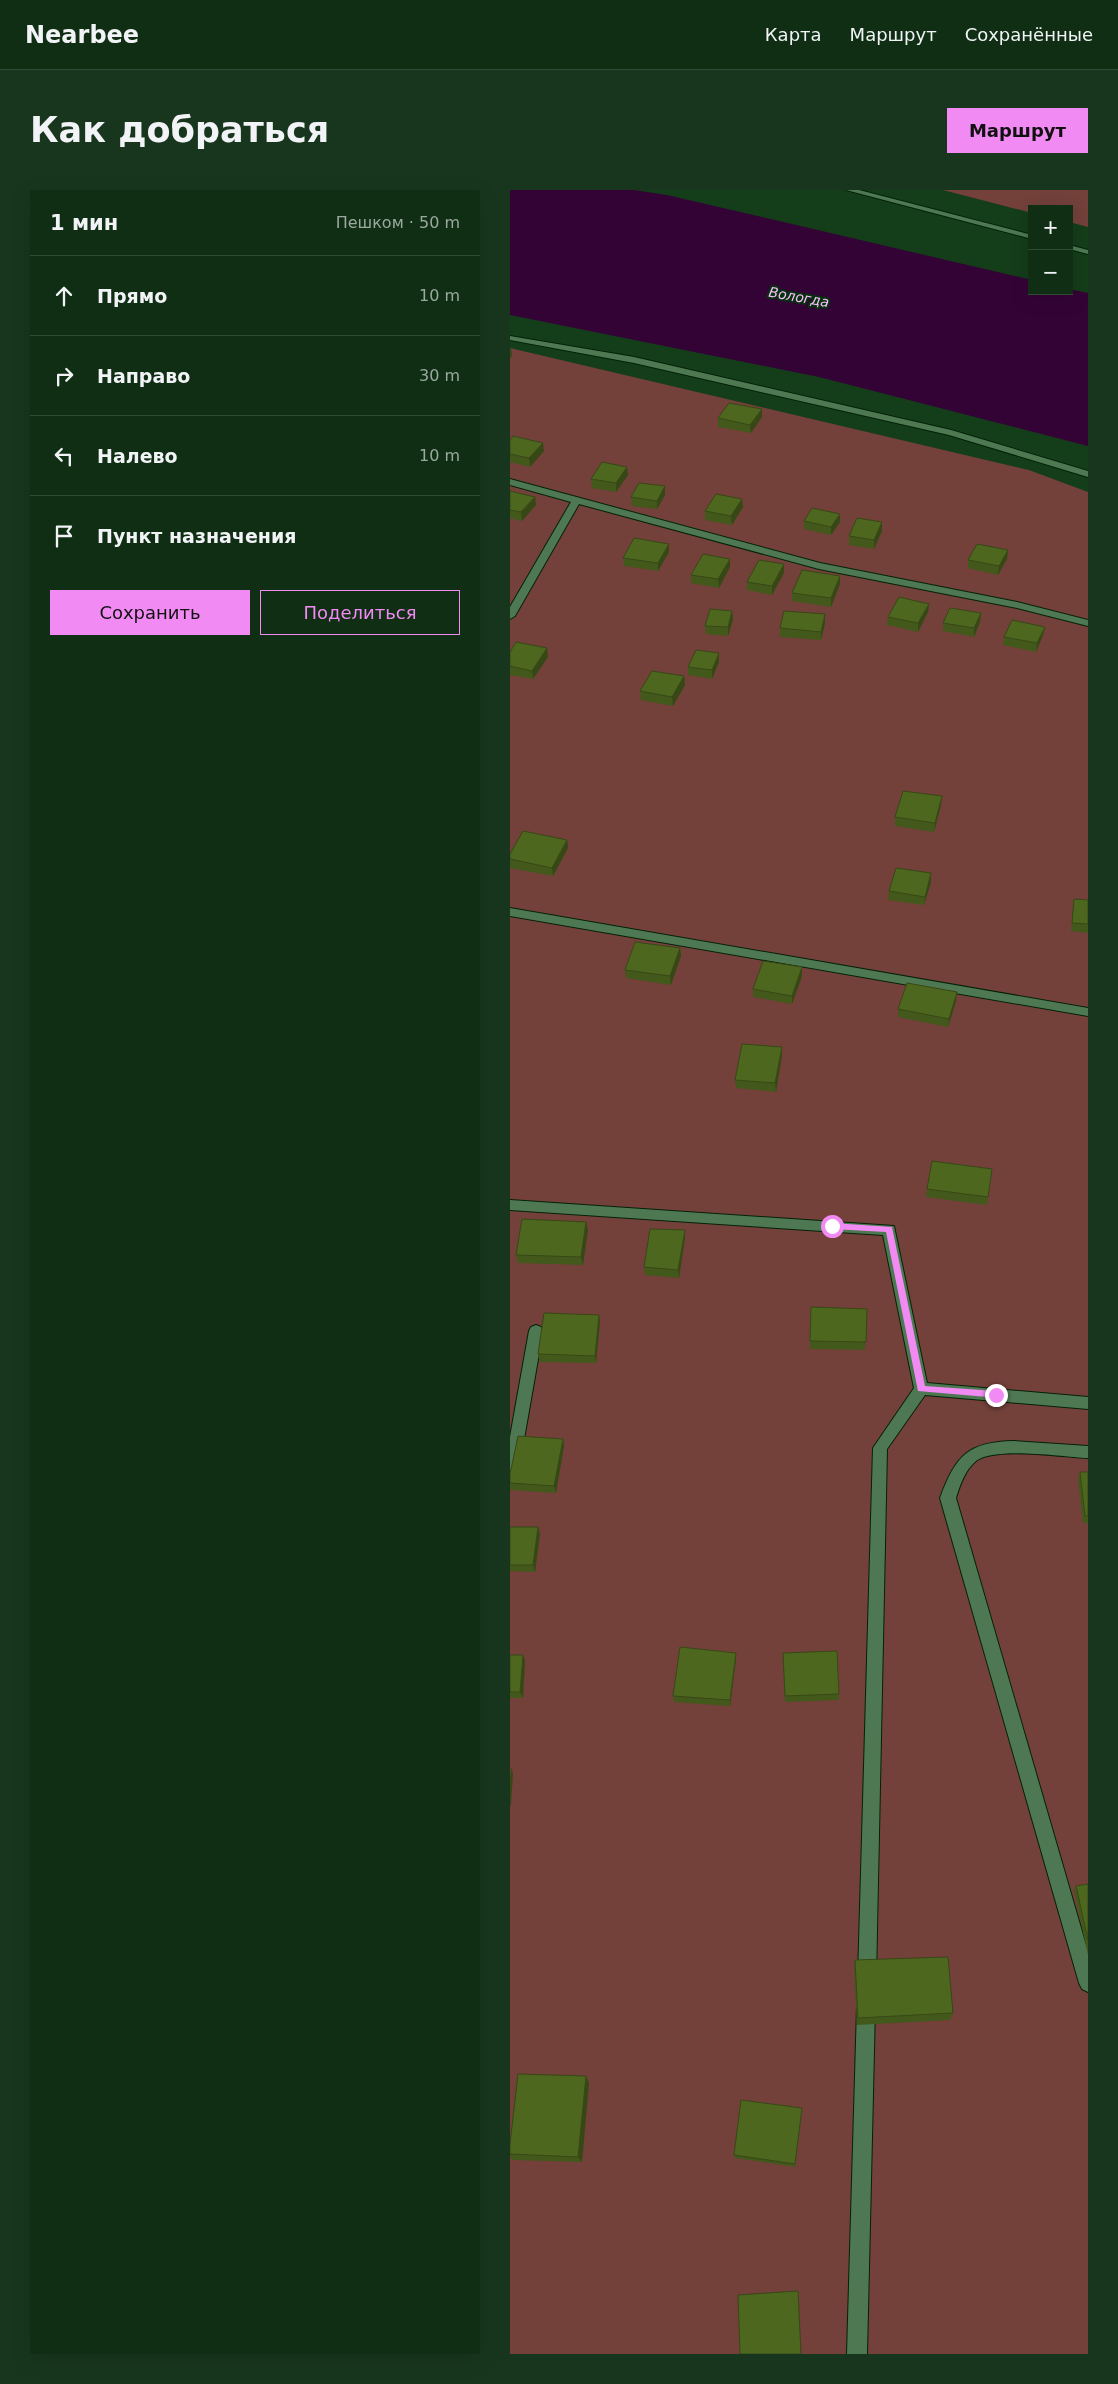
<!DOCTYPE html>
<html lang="ru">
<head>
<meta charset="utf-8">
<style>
	body { margin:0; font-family:"DejaVu Sans",sans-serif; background:#18361d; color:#f1f3f6 }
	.controls { position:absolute; right:15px; top:15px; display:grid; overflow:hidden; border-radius:0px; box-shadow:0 5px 20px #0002 }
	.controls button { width:45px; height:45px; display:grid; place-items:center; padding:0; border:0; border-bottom:1px solid #2f4a34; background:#0f2e14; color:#f1f3f6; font:25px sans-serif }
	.stop { position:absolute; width:15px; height:15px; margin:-11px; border:4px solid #f28af3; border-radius:50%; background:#fff }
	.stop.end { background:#f28af3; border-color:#fff; box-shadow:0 1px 5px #0008 }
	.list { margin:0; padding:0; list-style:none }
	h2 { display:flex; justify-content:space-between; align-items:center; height:65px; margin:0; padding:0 20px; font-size:21px }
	h2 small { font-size:16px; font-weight:400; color:#9ba8a0 }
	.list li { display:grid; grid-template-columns:32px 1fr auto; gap:15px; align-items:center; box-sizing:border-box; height:80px; padding:0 20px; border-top:1px solid #2f4a34 }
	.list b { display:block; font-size:19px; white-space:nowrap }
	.list em { font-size:16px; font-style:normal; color:#9ba8a0 }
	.actions { display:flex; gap:10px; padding:15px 20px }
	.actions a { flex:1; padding:11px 0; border:1px solid #f28af3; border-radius:0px; text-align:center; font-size:18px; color:#f28af3 }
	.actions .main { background:#f28af3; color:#111 }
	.icon { flex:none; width:28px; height:28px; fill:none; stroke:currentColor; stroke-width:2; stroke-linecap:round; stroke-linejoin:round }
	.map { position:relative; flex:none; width:578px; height:2164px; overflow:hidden; border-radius:0px }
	header { display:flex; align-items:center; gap:30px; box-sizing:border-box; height:70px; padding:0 25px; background:#0f2e14; border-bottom:1px solid #2f4a34 }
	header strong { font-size:24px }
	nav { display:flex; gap:28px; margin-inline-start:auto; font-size:18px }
	.intro { display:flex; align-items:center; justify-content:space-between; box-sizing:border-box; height:120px; padding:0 30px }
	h1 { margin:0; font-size:35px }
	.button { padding:12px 22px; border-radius:0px; background:#f28af3; color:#111; font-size:18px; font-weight:700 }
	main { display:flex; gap:30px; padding:0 30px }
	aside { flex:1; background:#0f2e14; border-radius:0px; box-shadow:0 5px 20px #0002 }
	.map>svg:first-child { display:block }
	.green { fill:#73403a }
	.water { fill:#340336 }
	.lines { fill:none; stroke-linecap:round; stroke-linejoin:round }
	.service-casing { stroke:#032208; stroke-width:2 }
	.minor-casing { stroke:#032208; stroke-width:2 }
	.service { fill:#4e7852; fill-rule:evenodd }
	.minor { fill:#4e7852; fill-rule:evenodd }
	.wall { fill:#43591b }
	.shaded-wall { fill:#374816 }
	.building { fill:#4e671f; stroke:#374816 }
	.route { fill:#f28af3 }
	.labels { text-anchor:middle; stroke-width:4; stroke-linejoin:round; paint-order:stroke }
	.far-water-label { font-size:14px; font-style:italic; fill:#fcbefc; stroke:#073210 }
</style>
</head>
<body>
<header>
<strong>Nearbee</strong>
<nav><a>Карта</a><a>Маршрут</a><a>Сохранённые</a></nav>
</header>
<div class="intro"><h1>Как добраться</h1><a class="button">Маршрут</a></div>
<main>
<aside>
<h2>1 мин<small>Пешком · 50 m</small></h2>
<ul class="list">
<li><svg class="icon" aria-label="ahead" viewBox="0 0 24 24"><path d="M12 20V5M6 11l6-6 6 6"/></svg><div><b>Прямо</b></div><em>10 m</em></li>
<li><svg class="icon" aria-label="right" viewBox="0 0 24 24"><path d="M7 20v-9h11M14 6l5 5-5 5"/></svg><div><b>Направо</b></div><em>30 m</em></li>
<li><svg class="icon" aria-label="left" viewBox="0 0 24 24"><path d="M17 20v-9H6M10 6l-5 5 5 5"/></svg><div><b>Налево</b></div><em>10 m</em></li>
<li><svg class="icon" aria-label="arrive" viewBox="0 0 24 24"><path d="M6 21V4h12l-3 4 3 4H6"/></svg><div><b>Пункт назначения</b></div></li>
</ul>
<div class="actions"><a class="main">Сохранить</a><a>Поделиться</a></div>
</aside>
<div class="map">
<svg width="578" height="2164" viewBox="0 0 578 2164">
	<rect width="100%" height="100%" fill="#143d1a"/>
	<path class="green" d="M 433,0 L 578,0 L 578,37 L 559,32 L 559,19 L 522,19 L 522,23 Z
		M 0,158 L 519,280 L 578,302 L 578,2164 L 0,2164 Z"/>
	<path class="water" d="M 0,0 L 124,0 L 157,5 L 522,90 L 522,101 L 559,101 L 559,99 L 578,103 L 578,256 L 309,187 L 0,125 Z"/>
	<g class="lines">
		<g class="service-casing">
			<path id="service" d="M 0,146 L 124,167 L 441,240 L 578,281 L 578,287 L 439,245 L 124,173 L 0,150 Z
				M 0,289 L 310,373 L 507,412 L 578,430 L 578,436 L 507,418 L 309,379 L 69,314 L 5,426 L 0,429 L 0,417 L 61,312 L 0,295 Z
				M 0,718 L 578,818 L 578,826 L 0,726 Z
				M 0,1010 L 384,1036 L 417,1193 L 578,1207 L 578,1219 L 415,1205 L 377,1259 L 366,1788 L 363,1794 L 357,1797 L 351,1794 L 348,1788 L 363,1258 L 404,1198 L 373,1045 L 0,1020 Z
				M 26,1135 L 31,1137 L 33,1141 L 7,1289 L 5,1294 L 0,1296 L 0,1247 L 19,1141 L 21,1137 Z
				M 504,1251 L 578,1256 L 578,1268 C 553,1267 485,1256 466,1271 C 455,1280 450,1295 446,1308 L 578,1762 L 578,1802 L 572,1799 L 569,1793 L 430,1308 C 446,1265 458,1252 504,1251 Z
				M 356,1808 L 362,1811 L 365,1817 L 357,2164 L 337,2164 L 347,1817 L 350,1811 Z"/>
		</g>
		<g class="minor-casing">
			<path id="minor" d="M 336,0 L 349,0 L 522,45 L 522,49 Z
				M 559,55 L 578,60 L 578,64 L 559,59 Z"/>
		</g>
		<use href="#service" class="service"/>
		<use href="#minor" class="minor"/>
	</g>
	<path class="wall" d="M 252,227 L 241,243 L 208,237 L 208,228 Z
		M 0,250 L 34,261 L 20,277 L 0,272 Z
		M 118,285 L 106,302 L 82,298 L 81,289 Z
		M 155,296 L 155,305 L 147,319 L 122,316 L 121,307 Z
		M 0,301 L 25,307 L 26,315 L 12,331 L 0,328 Z
		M 232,309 L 233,317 L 222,335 L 195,330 L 195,321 Z
		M 294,331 L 330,332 L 321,345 L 294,339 Z
		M 372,332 L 372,341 L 364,359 L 339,355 L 339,346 Z
		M 159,354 L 159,362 L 148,381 L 114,376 L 113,368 Z
		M 498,360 L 497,369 L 488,385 L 458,378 L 458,370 Z
		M 220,369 L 220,377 L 209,398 L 181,393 L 181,385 Z
		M 274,374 L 274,383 L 262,405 L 237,400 L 237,392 Z
		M 330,394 L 321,417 L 282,411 L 282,403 Z
		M 419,414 L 418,422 L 408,442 L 377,435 L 378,427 Z
		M 222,421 L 223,430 L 218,446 L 196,444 L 195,436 Z
		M 471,423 L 470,432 L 464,447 L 433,441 L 433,433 Z
		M 315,424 L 315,433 L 311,450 L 270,447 L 270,438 Z
		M 535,437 L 533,445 L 526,462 L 493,455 L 494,447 Z
		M 37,458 L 38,467 L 23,489 L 0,485 L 0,462 Z
		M 209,472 L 202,489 L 178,485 L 178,477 Z
		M 174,486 L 175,495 L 163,516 L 131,510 L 130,501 Z
		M 431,615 L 424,642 L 385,636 L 385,627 Z
		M 57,650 L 58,658 L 43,686 L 0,678 L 0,664 Z
		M 421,692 L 414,715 L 378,710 L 379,701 Z
		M 564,709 L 578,710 L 578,743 L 561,741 Z
		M 170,758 L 171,766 L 161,795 L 116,788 L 115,780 Z
		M 292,777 L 292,786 L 282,814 L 243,807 L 243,799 Z
		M 446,811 L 438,837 L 388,827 L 388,819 Z
		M 272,857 L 272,865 L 266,902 L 226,898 L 225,890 Z
		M 482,979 L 477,1015 L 416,1007 L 417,999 Z
		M 76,1032 L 78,1040 L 73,1075 L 8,1073 L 6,1065 Z
		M 175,1048 L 169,1088 L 135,1085 L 134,1077 Z
		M 301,1117 L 357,1119 L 355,1160 L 300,1159 Z
		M 89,1125 L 90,1132 L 86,1173 L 30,1172 L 28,1164 Z
		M 53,1249 L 54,1256 L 46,1303 L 0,1300 L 0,1284 Z
		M 570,1282 L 578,1282 L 578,1333 L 573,1333 L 568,1289 Z
		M 0,1337 L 28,1337 L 30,1344 L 25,1382 L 0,1381 Z
		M 273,1463 L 329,1504 L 329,1510 L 275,1512 Z
		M 0,1465 L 13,1465 L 15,1471 L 13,1508 L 0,1508 Z
		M 226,1469 L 220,1516 L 164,1512 L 163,1506 Z
		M 578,1694 L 578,1765 L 564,1700 L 566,1696 Z
		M 345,1770 L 443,1823 L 440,1830 L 347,1835 L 344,1778 Z
		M 76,1886 L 79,1893 L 72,1972 L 3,1970 L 0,1966 L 0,1954 Z
		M 292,1921 L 285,1977 L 225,1968 L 224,1965 Z"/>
	<path class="shaded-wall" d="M 1,157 L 2,166 L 0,168 L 0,158 Z
		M 252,219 L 252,227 L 241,243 L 240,235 Z
		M 33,253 L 34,261 L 20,277 L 19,268 Z
		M 117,277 L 118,285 L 106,302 L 106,293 Z
		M 155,296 L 155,305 L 147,319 L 147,311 Z
		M 25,307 L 26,315 L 12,331 L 11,322 Z
		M 232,309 L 233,317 L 222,335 L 221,326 Z
		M 330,324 L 330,332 L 321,345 L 321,337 Z
		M 372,332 L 372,341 L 364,359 L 364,350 Z
		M 159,354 L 159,362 L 148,381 L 148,373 Z
		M 498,360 L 497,369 L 488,385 L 489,376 Z
		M 220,369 L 220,377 L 209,398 L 208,389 Z
		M 274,374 L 274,383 L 262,405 L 262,396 Z
		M 330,386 L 330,394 L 321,417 L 321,408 Z
		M 419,414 L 418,422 L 408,442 L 408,433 Z
		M 222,421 L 223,430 L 218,446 L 218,437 Z
		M 471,423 L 470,432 L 464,447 L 464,438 Z
		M 315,424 L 315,433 L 311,450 L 311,442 Z
		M 535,437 L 533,445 L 526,462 L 527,453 Z
		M 37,458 L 38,467 L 23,489 L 22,481 Z
		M 209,463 L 209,472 L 202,489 L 202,480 Z
		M 174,486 L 175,495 L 163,516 L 162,507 Z
		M 432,606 L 431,615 L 424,642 L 425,633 Z
		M 57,650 L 58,658 L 43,686 L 42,678 Z
		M 421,683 L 421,692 L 414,715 L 415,707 Z
		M 170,758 L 171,766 L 161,795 L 160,786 Z
		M 292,777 L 292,786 L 282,814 L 282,806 Z
		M 447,802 L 446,811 L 438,837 L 439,829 Z
		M 272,857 L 272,865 L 266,902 L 265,893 Z
		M 76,1032 L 78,1040 L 73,1075 L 71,1067 Z
		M 175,1040 L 175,1048 L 169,1088 L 168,1080 Z
		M 89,1125 L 90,1132 L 86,1173 L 85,1166 Z
		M 53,1249 L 54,1256 L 46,1303 L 44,1296 Z
		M 28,1337 L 30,1344 L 25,1382 L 23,1375 Z
		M 226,1463 L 226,1469 L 220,1516 L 220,1510 Z
		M 13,1465 L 15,1471 L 13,1508 L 10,1502 Z
		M 1,1577 L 3,1583 L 1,1616 L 0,1614 L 0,1591 Z
		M 76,1886 L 79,1893 L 72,1972 L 68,1967 Z"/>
	<path class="building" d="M 219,213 L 252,219 L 240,235 L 208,228 Z
		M 3,246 L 33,253 L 19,268 L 0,264 L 0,250 Z
		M 92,272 L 117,277 L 106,293 L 81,289 Z
		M 129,293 L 155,296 L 147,311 L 121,307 Z
		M 0,301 L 25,307 L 11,322 L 0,320 Z
		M 206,304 L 232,309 L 221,326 L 195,321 Z
		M 302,318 L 330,324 L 321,337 L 294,331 Z
		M 347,328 L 372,332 L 364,350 L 339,346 Z
		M 124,348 L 159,354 L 148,373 L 113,368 Z
		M 467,354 L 498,360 L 489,376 L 458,370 Z
		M 193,364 L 220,369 L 208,389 L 181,385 Z
		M 249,370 L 274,374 L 262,396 L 237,392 Z
		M 292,380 L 330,386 L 321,408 L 282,403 Z
		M 389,407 L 419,414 L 408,433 L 378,427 Z
		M 440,418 L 471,423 L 464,438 L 433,433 Z
		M 200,419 L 222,421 L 218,437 L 195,436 Z
		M 274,421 L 315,424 L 311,442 L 270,438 Z
		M 502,430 L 535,437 L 527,453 L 494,447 Z
		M 6,452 L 37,458 L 22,481 L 0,476 L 0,462 Z
		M 186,460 L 209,463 L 202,480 L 178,477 Z
		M 142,481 L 174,486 L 162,507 L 130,501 Z
		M 393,601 L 432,606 L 425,633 L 385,627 Z
		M 13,641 L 57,650 L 42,678 L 0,669 L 0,664 Z
		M 386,678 L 421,683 L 415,707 L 379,701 Z
		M 564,709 L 578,710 L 578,734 L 562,733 Z
		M 125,752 L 170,758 L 160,786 L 115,780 Z
		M 253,771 L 292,777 L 282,806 L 243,799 Z
		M 397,793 L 447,802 L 439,829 L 388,819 Z
		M 232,854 L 272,857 L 265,893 L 225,890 Z
		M 422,971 L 482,979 L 478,1007 L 417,999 Z
		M 12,1029 L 76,1032 L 71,1067 L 6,1065 Z
		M 140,1039 L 175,1040 L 168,1080 L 134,1077 Z
		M 301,1117 L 357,1119 L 356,1152 L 300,1151 Z
		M 34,1123 L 89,1125 L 85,1166 L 28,1164 Z
		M 8,1246 L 53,1249 L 44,1296 L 0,1293 L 0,1284 Z
		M 570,1282 L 578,1282 L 578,1326 L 575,1326 Z
		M 0,1337 L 28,1337 L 23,1375 L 0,1375 Z
		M 170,1457 L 226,1463 L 220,1510 L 163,1506 Z
		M 327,1461 L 329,1504 L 275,1506 L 273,1463 Z
		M 0,1465 L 13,1465 L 10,1502 L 0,1502 Z
		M 578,1694 L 578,1750 L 566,1696 Z
		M 438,1767 L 443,1823 L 348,1828 L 345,1770 Z
		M 8,1884 L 76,1886 L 68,1967 L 0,1964 L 0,1954 Z
		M 231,1910 L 292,1918 L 285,1974 L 224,1965 Z
		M 288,2101 L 291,2164 L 230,2164 L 228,2105 Z"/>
	<path class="route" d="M 322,1033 L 382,1037 L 415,1196 L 486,1201 L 490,1205 L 489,1208 L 408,1201 L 376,1042 L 322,1039 L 318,1036 Z"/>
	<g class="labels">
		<g class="far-water-label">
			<text transform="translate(289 107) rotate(10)" y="5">Вологда</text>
		</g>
	</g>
</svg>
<div class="controls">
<button>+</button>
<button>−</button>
</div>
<div class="stop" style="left:322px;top:1036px"></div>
<div class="stop end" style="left:486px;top:1205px"></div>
</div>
</main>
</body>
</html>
